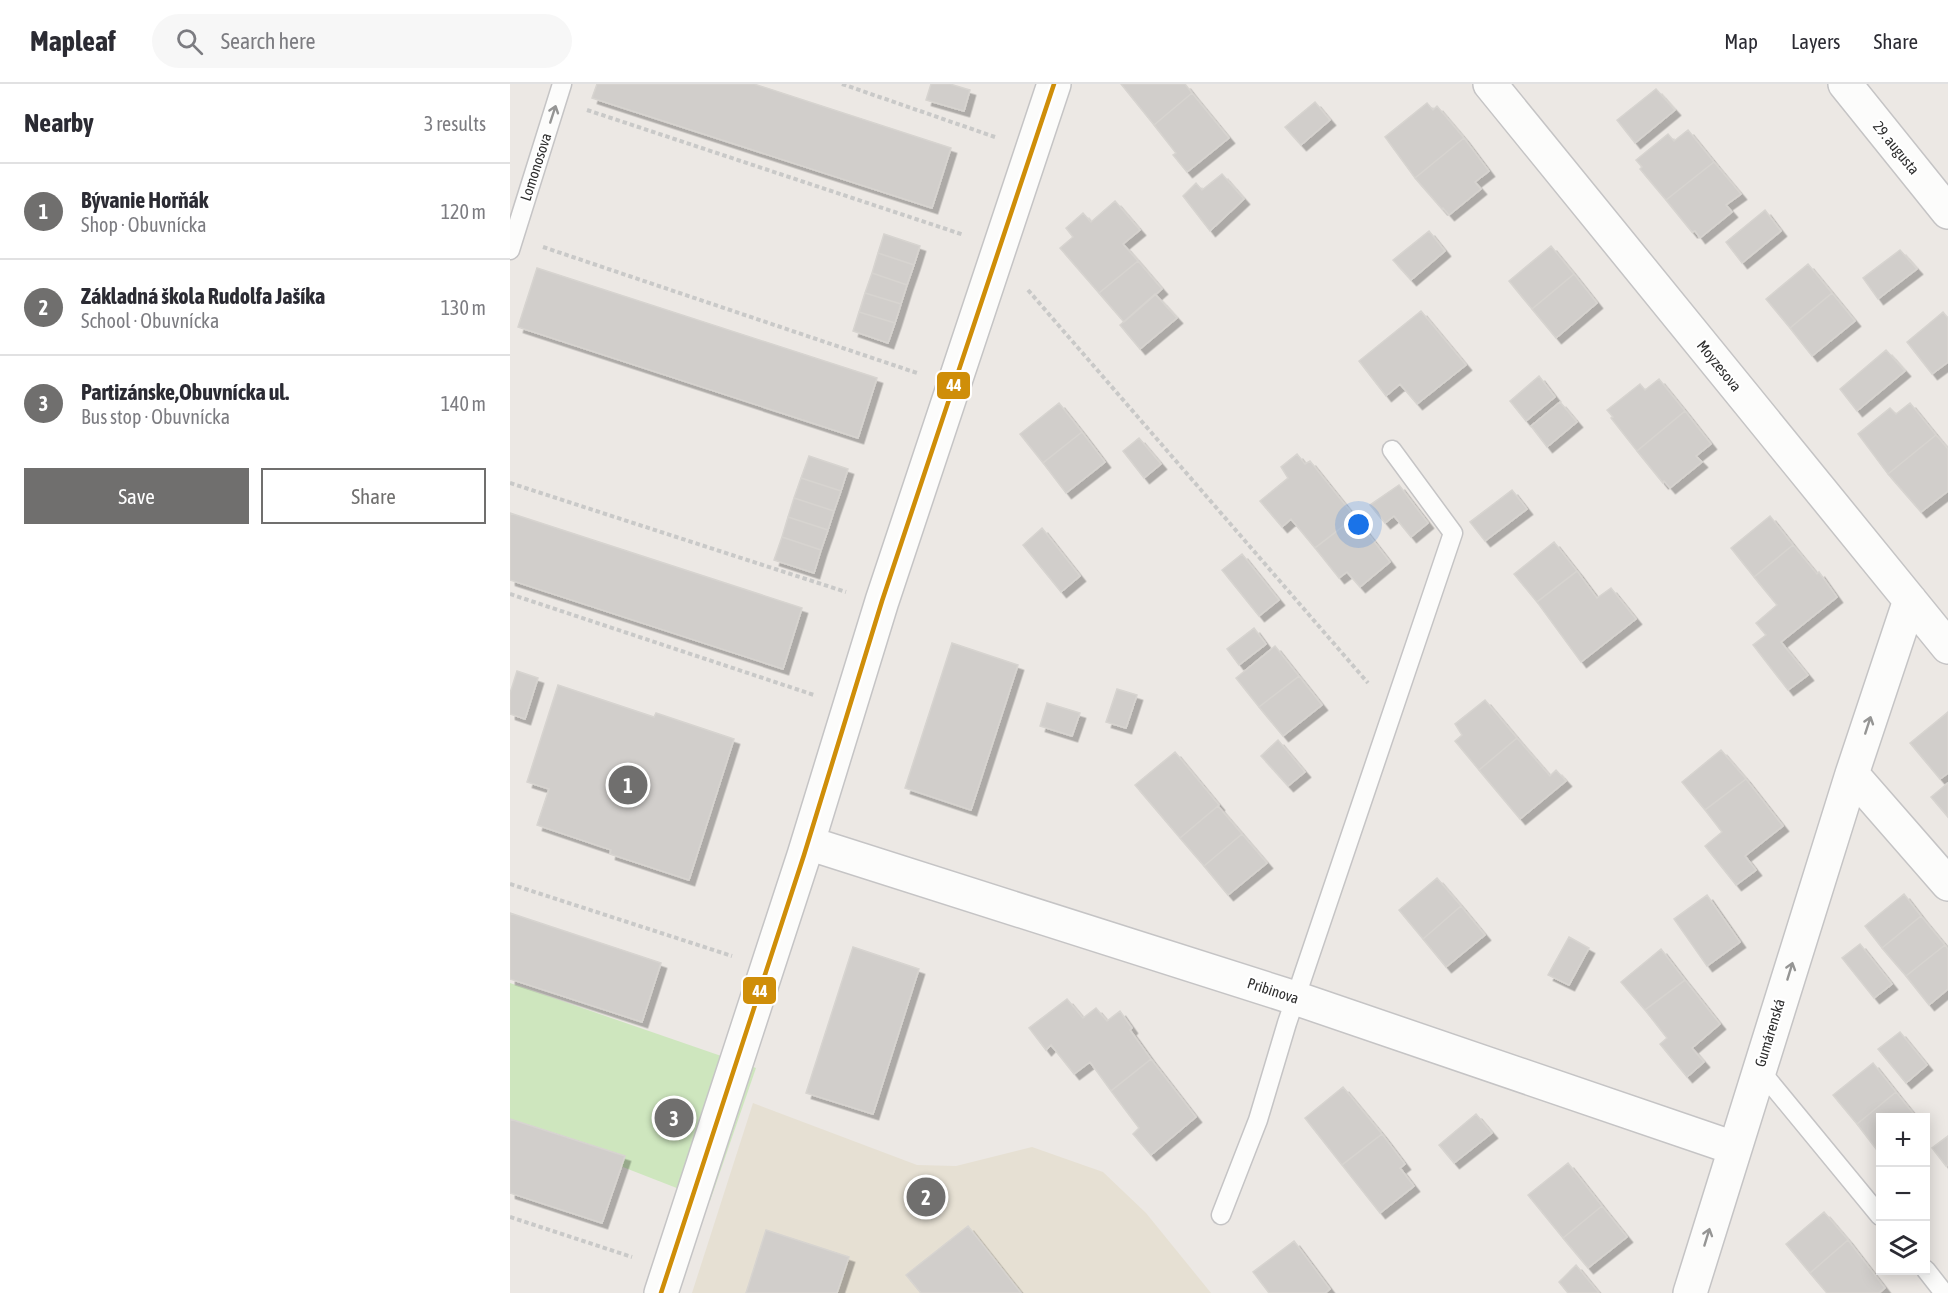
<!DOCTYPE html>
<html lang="en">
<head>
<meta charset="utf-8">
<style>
	body { margin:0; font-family:"Asap Condensed",sans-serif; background:#f7f7f7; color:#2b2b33 }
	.controls { position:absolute; right:18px; bottom:18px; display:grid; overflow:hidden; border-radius:0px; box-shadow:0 3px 15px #0003 }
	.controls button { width:54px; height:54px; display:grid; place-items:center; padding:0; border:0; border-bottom:2px solid #e1e1e2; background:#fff; color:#2b2b33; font:30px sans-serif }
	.you { position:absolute; left:849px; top:441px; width:21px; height:21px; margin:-15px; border:4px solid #fff; border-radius:50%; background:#1a73e8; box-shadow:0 0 0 9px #1a73e833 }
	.badge { display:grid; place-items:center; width:39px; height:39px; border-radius:50%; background:#706f6e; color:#fff; font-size:20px; font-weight:700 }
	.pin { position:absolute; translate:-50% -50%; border:3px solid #fff; box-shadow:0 2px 6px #0006 }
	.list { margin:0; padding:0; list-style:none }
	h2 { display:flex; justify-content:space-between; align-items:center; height:78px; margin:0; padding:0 24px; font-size:26px }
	h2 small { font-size:20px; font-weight:400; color:#7c7c81 }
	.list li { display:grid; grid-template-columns:39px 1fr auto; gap:18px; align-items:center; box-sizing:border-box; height:96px; padding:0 24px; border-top:2px solid #e1e1e2 }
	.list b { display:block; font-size:22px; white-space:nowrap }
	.list p { margin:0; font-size:20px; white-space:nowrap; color:#7c7c81 }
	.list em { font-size:20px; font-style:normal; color:#7c7c81 }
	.actions { display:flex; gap:12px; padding:18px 24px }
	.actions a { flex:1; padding:14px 0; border:2px solid #706f6e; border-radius:0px; text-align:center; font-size:21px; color:#706f6e }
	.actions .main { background:#706f6e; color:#fff }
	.icon { flex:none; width:33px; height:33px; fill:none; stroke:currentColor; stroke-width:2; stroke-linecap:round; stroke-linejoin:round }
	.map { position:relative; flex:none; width:1438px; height:1209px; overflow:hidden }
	header { display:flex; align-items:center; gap:36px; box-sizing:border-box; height:84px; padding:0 30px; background:#fff; border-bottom:2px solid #e1e1e2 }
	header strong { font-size:28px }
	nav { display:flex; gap:33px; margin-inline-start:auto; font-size:21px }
	.search { width:420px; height:54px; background:#f7f7f7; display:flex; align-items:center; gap:15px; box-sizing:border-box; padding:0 21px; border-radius:33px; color:#7c7c81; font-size:22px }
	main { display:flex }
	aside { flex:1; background:#fff }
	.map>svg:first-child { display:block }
	.education { fill:#e6e0d3 }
	.green { fill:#cee6be }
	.building { fill:#d1cecb; stroke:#d7d4d0; stroke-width:1.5; filter:url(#shadow) }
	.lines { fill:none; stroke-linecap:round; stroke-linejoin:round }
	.lane-casing { stroke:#c5c4c5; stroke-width:21 }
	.street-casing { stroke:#c5c4c5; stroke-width:36 }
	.path { stroke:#c9c9c8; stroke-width:4; stroke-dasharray:4.5 3; stroke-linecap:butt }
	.lane { stroke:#fcfcfb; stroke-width:18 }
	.street { stroke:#fcfcfb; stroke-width:33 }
	.bus-1-casing { stroke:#fff; stroke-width:9 }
	.bus-1 { stroke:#cf8e09; stroke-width:4.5 }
	.oneway { stroke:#959594 }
	.labels { text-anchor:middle; stroke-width:4.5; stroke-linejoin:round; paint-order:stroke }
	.street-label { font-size:15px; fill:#2e2e2e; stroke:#fff }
	.line-badge { stroke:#fff; stroke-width:2 }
	.badge-label { font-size:16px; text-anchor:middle; font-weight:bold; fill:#fff }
</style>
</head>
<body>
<header>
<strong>Mapleaf</strong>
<div class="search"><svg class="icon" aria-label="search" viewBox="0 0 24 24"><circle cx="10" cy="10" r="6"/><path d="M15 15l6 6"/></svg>Search here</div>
<nav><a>Map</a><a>Layers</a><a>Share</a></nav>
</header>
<main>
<aside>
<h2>Nearby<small>3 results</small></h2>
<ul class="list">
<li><span class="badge">1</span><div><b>Bývanie Horňák</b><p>Shop · Obuvnícka</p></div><em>120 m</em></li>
<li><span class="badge">2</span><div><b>Základná škola Rudolfa Jašíka</b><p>School · Obuvnícka</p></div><em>130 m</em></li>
<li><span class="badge">3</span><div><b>Partizánske,Obuvnícka ul.</b><p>Bus stop · Obuvnícka</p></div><em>140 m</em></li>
</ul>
<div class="actions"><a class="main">Save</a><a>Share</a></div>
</aside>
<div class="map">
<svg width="1438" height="1209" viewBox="0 0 1438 1209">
	<defs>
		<filter id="shadow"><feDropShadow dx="5.5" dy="5.5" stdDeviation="0" flood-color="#0004"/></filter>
	</defs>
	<rect width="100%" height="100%" fill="#ece8e4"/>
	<path class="education" d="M 243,1019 L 407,1081 L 446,1082 L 522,1063 L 593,1088 L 636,1129 L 701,1209 L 182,1209 Z"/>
	<path class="green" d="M 0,899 L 246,984 L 200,1117 L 0,1039 Z"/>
	<path class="building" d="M 87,0 L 244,0 L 441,64 L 422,124 L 82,14 Z
		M 421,0 L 440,0 L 460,6 L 454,27 L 416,16 Z
		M 611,0 L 675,0 L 682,9 L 644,41 Z
		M 1146,5 L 1165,26 L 1125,59 L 1107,36 Z
		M 682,9 L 719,54 L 677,88 L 663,71 L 666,69 L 644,41 Z
		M 805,18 L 820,36 L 791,61 L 775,43 Z
		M 917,19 L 923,26 L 927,22 L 954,54 L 905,94 L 875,53 Z
		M 1178,46 L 1204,78 L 1156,116 L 1130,85 L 1132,83 L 1126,76 L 1158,50 L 1164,57 Z
		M 954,54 L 979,87 L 965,98 L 971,105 L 939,131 L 933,124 L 932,125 L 905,94 Z
		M 1204,78 L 1231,110 L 1216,121 L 1222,128 L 1190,154 L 1185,147 L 1182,148 L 1156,116 Z
		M 712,90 L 734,115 L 700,147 L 673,112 L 686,99 L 692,106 Z
		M 605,117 L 630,146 L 613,160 L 628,177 L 589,209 L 550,164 L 563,153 L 556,144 L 573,129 L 581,138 Z
		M 1255,126 L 1271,147 L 1232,179 L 1216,158 Z
		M 919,147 L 935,167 L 901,196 L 883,176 Z
		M 374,150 L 410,162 L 404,181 L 368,169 Z
		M 1041,162 L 1064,190 L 1022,225 L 999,197 Z
		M 1390,166 L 1407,185 L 1368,215 L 1353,194 Z
		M 368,169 L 404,181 L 397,201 L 362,189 Z
		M 628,177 L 652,205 L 614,238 L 589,209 Z
		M 1298,180 L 1322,209 L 1280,244 L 1256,215 Z
		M 27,184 L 367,294 L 348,354 L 8,243 Z
		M 362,189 L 397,201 L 391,220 L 355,209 Z
		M 1064,190 L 1087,219 L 1046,254 L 1022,225 Z
		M 355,209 L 391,220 L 385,239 L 349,228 Z
		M 1322,209 L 1345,237 L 1302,272 L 1280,244 Z
		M 645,210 L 667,234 L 630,265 L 610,241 Z
		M 911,227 L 956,281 L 907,320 L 890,300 L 876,312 L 849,277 Z
		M 349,228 L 385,239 L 378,259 L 343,247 Z
		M 1433,228 L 1438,234 L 1438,278 L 1422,290 L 1397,258 Z
		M 1376,266 L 1395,287 L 1347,327 L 1330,305 Z
		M 1029,292 L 1045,313 L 1016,337 L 1000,317 Z
		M 1149,295 L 1175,327 L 1127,367 L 1101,334 L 1103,333 L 1097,326 L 1130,300 L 1135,306 Z
		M 1050,318 L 1067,338 L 1037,363 L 1021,342 Z
		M 549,319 L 572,348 L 533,379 L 510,350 Z
		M 1400,319 L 1426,351 L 1378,390 L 1348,350 L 1380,324 L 1386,330 Z
		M 1175,327 L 1201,360 L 1186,372 L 1192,378 L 1160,404 L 1154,397 L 1153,399 L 1127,367 Z
		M 572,348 L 595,378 L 556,409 L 533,379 Z
		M 1426,351 L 1438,365 L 1438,407 L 1411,428 L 1378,390 Z
		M 629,354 L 651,380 L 634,394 L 613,367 Z
		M 787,370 L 795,380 L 800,377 L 845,433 L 805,464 L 781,435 L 772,443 L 750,417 L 778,394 L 771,383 Z
		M 299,372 L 338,385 L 331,407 L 291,394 Z
		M 291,394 L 331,407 L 324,427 L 284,414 Z
		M 889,401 L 918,439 L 901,453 L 884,432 L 875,439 L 860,421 Z
		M 1002,406 L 1017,425 L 975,457 L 960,438 Z
		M 284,414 L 324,427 L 318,446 L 278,433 Z
		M 0,429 L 292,524 L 273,585 L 0,496 Z
		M 1260,432 L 1283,461 L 1244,493 L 1221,464 Z
		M 278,433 L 318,446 L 311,466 L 272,453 Z
		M 845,433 L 880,478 L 850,503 L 837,488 L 829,494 L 805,464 Z
		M 532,444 L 570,492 L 551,508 L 513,461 Z
		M 272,453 L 311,466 L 304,489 L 264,476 Z
		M 1044,458 L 1067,487 L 1027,518 L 1004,490 Z
		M 1283,461 L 1307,490 L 1309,488 L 1327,513 L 1271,558 L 1298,591 L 1278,606 L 1243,561 L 1256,551 L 1246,539 L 1267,521 L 1244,493 Z
		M 732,470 L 769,516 L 749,532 L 712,486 Z
		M 1067,487 L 1087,514 L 1101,504 L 1126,535 L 1071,578 L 1027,518 Z
		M 744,544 L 756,560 L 729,581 L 717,565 Z
		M 442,559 L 508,581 L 461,726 L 395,704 Z
		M 765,562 L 789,592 L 749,623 L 726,594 Z
		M 7,587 L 28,594 L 15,635 L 0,630 L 0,609 Z
		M 789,592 L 812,621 L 773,652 L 749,623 Z
		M 48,601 L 144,633 L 146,629 L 224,655 L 179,796 L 100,770 L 101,766 L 27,741 L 39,705 L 17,698 Z
		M 607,605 L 627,611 L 616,644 L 596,638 Z
		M 975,616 L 1007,654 L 969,686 L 945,657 L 952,651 L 945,640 Z
		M 537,619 L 570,629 L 562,652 L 530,642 Z
		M 1438,628 L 1438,689 L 1430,695 L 1400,659 Z
		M 1007,654 L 1040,692 L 1046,686 L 1056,697 L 1010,735 L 969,686 Z
		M 768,656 L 795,688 L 778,702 L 751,672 Z
		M 1211,666 L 1236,695 L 1195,726 L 1172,698 Z
		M 665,668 L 709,721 L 670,754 L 625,701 Z
		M 1236,695 L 1273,742 L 1235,772 L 1246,786 L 1226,801 L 1195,762 L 1212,748 L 1195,726 Z
		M 1438,699 L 1438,733 L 1421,713 Z
		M 708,722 L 732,750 L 694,782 L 670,754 Z
		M 732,750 L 757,779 L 718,811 L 694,782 Z
		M 927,794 L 951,822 L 913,855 L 889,826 Z
		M 1394,810 L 1411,832 L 1372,864 L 1355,842 Z
		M 1197,811 L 1230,858 L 1197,882 L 1164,835 Z
		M 951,822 L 975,851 L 936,883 L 913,855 Z
		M 0,829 L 151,879 L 132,938 L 0,895 Z
		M 1411,832 L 1435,861 L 1396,892 L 1372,864 Z
		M 1059,853 L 1079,864 L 1059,901 L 1038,891 Z
		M 1350,860 L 1382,900 L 1364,914 L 1332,874 Z
		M 1435,861 L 1438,865 L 1438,905 L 1419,921 L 1396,892 Z
		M 343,863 L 409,885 L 363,1030 L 296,1009 Z
		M 1151,865 L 1175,896 L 1135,926 L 1111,898 Z
		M 1175,896 L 1210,940 L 1182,964 L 1194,978 L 1177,993 L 1150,960 L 1157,954 L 1135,926 Z
		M 557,915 L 573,934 L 586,924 L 597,937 L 610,927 L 622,944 L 620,946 L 641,975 L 601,1007 L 580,978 L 564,990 L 541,961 L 536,966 L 519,944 Z
		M 1390,948 L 1417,981 L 1396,999 L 1368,965 Z
		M 641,975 L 686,1033 L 641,1071 L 623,1050 L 629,1044 L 601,1007 Z
		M 1363,979 L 1386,1008 L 1347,1040 L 1323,1011 Z
		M 833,1003 L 872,1050 L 832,1081 L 795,1034 Z
		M 1386,1008 L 1407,1034 L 1370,1034 L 1370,1070 L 1347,1040 Z
		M 966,1030 L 982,1049 L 944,1079 L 929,1061 Z
		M 0,1035 L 115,1072 L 92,1139 L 0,1109 Z
		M 872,1050 L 895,1080 L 890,1084 L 904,1102 L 870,1129 L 832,1081 Z
		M 1438,1052 L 1438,1081 L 1436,1082 L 1422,1064 Z
		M 1058,1079 L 1092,1122 L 1053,1154 L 1018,1111 Z
		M 1092,1122 L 1117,1153 L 1078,1184 L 1053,1154 Z
		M 1314,1128 L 1338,1156 L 1300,1189 L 1276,1160 Z
		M 458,1142 L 511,1209 L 411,1209 L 396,1191 Z
		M 256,1146 L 339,1173 L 327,1209 L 236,1209 Z
		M 1338,1156 L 1375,1204 L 1369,1209 L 1317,1209 L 1300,1189 Z
		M 784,1157 L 820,1205 L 815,1209 L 759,1209 L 743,1188 Z
		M 1066,1181 L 1089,1209 L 1058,1209 L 1049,1198 Z"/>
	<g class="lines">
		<g class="lane-casing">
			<path id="lane" d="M 0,166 L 52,0
				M 1249,985 L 1370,1132
				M 711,1131 L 748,1036 L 777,939 L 943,449 L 882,366
				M 1416,1186 L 1434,1209"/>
		</g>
		<g class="street-casing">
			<path id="street" d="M 980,0 L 1438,563
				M 1335,0 L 1438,128
				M 1342,690 L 1438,800
				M 298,759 L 785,914 L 1224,1064
				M 151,1209 L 294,771 L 372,517 L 544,0
				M 1180,1209 L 1342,690 L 1400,516"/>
		</g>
		<path class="path" d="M 332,0 L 485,53
			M 77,26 L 454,151
			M 33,163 L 407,289
			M 518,206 L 858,599
			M 0,399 L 336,508
			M 0,510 L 304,611
			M 0,800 L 222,872
			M 0,1133 L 122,1173"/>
		<use href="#lane" class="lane"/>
		<use href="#street" class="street"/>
		<g class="bus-1-casing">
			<path id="bus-1" d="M 151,1209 L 294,771 L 372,517 L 544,0"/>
		</g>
		<use href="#bus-1" class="bus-1"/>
	</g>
	<defs><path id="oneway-shaft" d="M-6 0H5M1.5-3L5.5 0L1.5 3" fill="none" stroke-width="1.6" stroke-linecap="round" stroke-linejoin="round" transform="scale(1.5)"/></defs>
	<g class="oneway">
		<use href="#oneway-shaft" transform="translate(43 30) rotate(-72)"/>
		<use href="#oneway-shaft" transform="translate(1358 641) rotate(-72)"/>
		<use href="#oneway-shaft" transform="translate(1280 887) rotate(-73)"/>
		<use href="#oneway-shaft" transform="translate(1197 1153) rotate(-73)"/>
	</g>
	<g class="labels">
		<g class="street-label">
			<text transform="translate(1386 64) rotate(51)" y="5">29. augusta</text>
			<text transform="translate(26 83) rotate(-72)" y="5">Lomonosova</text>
			<text transform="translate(1209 282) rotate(51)" y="5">Moyzesova</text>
			<text transform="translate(763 907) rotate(18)" y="5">Pribinova</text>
			<text transform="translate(1260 949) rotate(-73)" y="5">Gumárenská</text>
		</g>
	</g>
	<g class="line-badge">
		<rect x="426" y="287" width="35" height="29" rx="6" fill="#cf8e09"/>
		<rect x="232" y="892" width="35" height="29" rx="6" fill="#cf8e09"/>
	</g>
	<g class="badge-label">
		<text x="444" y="307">44</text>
		<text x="250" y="913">44</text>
	</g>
</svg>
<div class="controls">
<button>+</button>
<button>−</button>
<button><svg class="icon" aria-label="layers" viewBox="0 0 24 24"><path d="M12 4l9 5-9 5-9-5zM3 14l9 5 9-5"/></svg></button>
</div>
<div class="you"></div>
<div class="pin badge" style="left:118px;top:701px">1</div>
<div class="pin badge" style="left:416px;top:1113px">2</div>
<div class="pin badge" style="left:164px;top:1034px">3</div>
</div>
</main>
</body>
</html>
